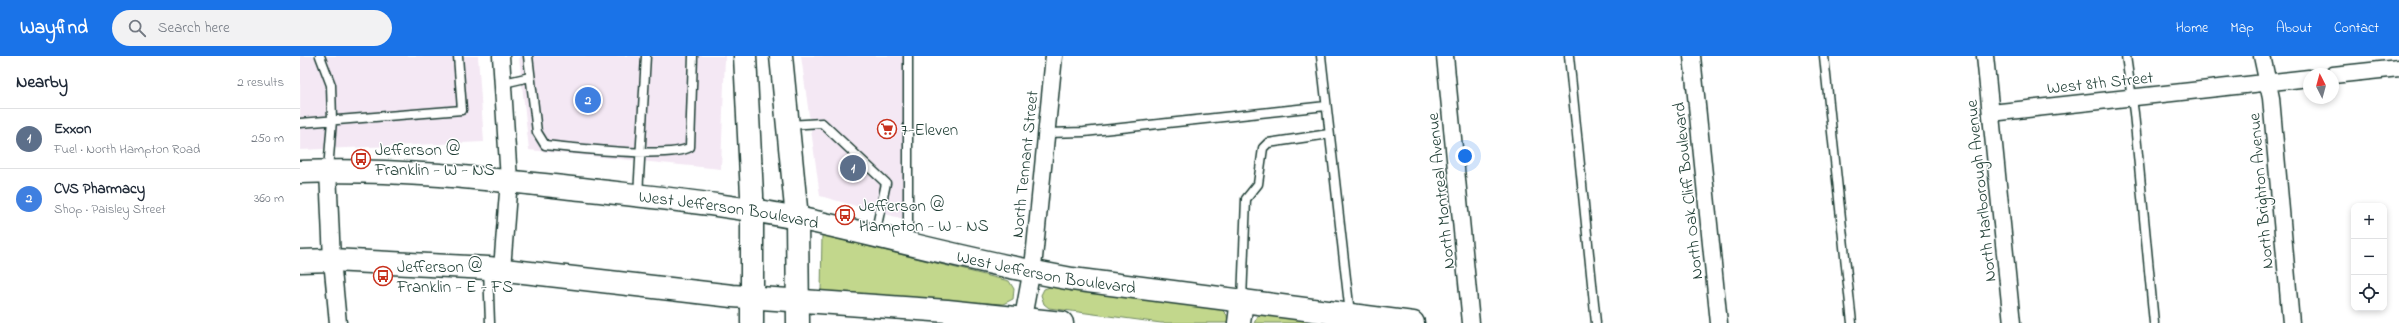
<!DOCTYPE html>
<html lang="en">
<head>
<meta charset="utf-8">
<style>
	body { margin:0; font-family:"Indie Flower",sans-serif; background:#f2f2f3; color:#1f2937 }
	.controls { position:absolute; right:12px; bottom:12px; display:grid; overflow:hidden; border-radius:8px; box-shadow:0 2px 6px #0003 }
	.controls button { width:36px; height:36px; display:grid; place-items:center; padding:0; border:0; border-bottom:1px solid #e0e1e3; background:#fff; color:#1f2937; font:20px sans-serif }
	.compass { position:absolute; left:2003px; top:12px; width:36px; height:36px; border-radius:50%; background:#fff; box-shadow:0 2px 6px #0003; rotate:354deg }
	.you { position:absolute; left:1165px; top:100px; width:14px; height:14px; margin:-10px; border:3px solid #fff; border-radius:50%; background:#1a73e8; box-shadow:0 0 0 6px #1a73e833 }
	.badge { display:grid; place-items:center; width:26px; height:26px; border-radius:50%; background:#1a73e8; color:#fff; font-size:13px; font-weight:700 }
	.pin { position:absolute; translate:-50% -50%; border:2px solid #fff; box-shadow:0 1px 4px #0006 }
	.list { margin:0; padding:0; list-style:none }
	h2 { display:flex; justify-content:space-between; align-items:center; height:52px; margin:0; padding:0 16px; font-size:17px }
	h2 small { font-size:13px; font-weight:400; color:#747a83 }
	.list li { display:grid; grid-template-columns:26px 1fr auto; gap:12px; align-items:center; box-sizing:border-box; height:60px; padding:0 16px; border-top:1px solid #e0e1e3 }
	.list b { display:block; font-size:15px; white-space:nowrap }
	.list p { margin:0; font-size:13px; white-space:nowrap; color:#747a83 }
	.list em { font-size:13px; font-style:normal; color:#747a83 }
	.icon { flex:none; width:22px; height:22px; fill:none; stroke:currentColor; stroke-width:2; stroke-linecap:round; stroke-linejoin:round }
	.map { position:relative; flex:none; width:2099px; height:267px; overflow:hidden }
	header { display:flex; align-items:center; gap:24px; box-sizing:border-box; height:56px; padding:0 20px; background:#1a73e8; color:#fff }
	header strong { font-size:19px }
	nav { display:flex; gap:22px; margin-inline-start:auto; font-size:14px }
	.search { width:280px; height:36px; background:#f2f2f3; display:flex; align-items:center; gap:10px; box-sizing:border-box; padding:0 14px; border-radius:22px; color:#747a83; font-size:15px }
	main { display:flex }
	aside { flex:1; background:#fff }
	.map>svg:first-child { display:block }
	.built { fill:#f4e8f4 }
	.green { fill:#c2d78c; stroke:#708a60 }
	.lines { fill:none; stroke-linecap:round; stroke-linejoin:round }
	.lane-casing { stroke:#1f3d34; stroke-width:11 }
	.street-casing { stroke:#1f3d34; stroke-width:19 }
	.secondary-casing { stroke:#1f3d34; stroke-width:25 }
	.lane { stroke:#fff; stroke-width:8 }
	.street { stroke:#fff; stroke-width:16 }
	.secondary { stroke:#fff; stroke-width:22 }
	.labels { text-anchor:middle; stroke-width:3; stroke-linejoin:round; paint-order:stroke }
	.street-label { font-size:17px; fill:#1f3d34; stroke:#fff }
	.poi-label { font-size:17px; fill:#1f3d34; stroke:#fff; text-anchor:start }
</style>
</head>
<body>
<header>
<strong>Wayfind</strong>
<div class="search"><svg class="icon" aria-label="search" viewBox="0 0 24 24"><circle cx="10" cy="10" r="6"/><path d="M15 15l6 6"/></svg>Search here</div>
<nav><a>Home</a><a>Map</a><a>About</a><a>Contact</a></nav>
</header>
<main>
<aside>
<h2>Nearby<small>2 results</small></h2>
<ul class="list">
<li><span class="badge" style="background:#5c6f8a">1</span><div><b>Exxon</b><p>Fuel · North Hampton Road</p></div><em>250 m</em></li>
<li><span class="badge" style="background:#3f7fe0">2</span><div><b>CVS Pharmacy</b><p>Shop · Paisley Street</p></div><em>360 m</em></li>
</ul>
</aside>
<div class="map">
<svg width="2099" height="267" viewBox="0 0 2099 267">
	<rect width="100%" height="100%" fill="#fff"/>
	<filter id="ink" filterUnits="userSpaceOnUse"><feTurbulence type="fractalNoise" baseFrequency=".025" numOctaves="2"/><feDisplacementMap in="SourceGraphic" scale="8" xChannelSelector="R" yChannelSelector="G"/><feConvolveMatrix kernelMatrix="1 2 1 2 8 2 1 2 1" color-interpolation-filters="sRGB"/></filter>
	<g filter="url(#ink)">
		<path class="built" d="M 0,0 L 178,0 L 184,86 L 0,94 Z
			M 219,0 L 425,0 L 421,113 L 229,94 Z
			M 501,0 L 608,0 L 603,163 L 520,140 Z"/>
		<path class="green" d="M 522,179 L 709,225 L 714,233 L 713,243 L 703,248 L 521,236 Z
			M 753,230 L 920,252 L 927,259 L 928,267 L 861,267 L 749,252 L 744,248 L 741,239 L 744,233 Z
			M 967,259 L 1032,267 L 954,267 L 958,260 Z"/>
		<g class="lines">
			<g class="lane-casing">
				<path id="lane" d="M 20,0 L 31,29 L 32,64 L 28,114
					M 228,0 L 237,76 L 245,89 C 271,92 373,103 390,91 L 393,0
					M 1021,0 L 1050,258
					M 1269,0 L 1296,267
					M 1524,0 L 1552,267
					M 1826,0 L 1834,57 L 1854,267
					M 204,27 L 230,21
					M 0,67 L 162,54 L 158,0
					M 488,69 L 522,67 L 586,127 L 575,179
					M 747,77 L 784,76 L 1026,50
					M 338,139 L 346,0
					M 608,187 L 608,0
					M 188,212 L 190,267
					M 942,244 L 946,143 L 958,128 L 963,92 L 968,87 L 1029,78"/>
			</g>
			<g class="street-casing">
				<path id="street" d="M 201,0 L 209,124 L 202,213
					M 1145,0 L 1171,267
					M 1392,0 L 1419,267
					M 1685,0 L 1712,267
					M 1962,0 L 1971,42 L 1991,267
					M 2033,19 L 2099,12
					M 1691,57 L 2009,22
					M 28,115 L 32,204 L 38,267
					M 722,267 L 734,202 L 754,0"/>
			</g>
			<g class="secondary-casing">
				<g id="secondary">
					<path d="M 445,0 L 452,139 L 452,267"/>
					<path d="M 481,0 L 497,162 L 498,267"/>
					<path id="s1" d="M 0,116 C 95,112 188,123 282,133 C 358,142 436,149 511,165 C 598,184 684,208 772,223 L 1113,267"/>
					<path d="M 0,205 L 32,204 L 188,212 L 432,240 L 647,255 L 762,267"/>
					<path d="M 939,267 L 942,244"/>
				</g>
			</g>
			<use href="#lane" class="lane"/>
			<use href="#street" class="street"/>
			<use href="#secondary" class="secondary"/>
		</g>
	</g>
	<defs>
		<g id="supermarket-ring" transform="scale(1)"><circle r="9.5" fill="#fff" stroke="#c8321e" stroke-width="1.5"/><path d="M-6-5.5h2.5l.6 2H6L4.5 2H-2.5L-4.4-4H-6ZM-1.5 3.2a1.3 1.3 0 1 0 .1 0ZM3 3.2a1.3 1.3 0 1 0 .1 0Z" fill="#c8321e"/></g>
		<g id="bus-ring" transform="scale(1)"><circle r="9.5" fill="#fff" stroke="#c8321e" stroke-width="1.5"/><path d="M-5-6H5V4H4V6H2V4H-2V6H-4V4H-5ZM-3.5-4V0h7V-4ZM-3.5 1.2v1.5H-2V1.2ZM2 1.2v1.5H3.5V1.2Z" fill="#c8321e"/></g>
	</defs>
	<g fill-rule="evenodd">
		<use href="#supermarket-ring" x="587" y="73"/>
		<use href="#bus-ring" x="61" y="103"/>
		<use href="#bus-ring" x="545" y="159"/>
		<use href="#bus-ring" x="83" y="220"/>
	</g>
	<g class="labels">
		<g class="street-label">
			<text transform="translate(1800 26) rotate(-6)" y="6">West 8th Street</text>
			<text transform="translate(724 108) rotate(-84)" y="6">North Tennant Street</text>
			<text transform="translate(1140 135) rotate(-96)" y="6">North Montreal Avenue</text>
			<text transform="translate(1387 135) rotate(-96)" y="6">North Oak Cliff Boulevard</text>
			<text transform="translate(1680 135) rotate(-96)" y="6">North Marlborough Avenue</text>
			<text transform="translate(1960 135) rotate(-95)" y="6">North Brighton Avenue</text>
			<text dy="6" stroke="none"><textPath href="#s1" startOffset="431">West Jefferson Boulevard</textPath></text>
			<text dy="6" stroke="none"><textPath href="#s1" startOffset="755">West Jefferson Boulevard</textPath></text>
		</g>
		<g class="poi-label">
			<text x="601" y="79">7-Eleven</text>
			<text x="75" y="99">Jefferson @<tspan x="75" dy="20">Franklin - W - NS</tspan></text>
			<text x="559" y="155">Jefferson @<tspan x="559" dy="20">Hampton - W - NS</tspan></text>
			<text x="97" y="216">Jefferson @<tspan x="97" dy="20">Franklin - E - FS</tspan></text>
		</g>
	</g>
</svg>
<div class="controls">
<button>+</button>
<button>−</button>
<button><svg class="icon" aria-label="locate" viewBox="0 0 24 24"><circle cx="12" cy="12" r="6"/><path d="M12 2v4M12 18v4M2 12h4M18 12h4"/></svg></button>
</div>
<svg class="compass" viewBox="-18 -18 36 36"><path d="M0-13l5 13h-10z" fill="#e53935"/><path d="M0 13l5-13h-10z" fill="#747a83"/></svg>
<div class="you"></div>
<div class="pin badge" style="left:553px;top:112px;background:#5c6f8a">1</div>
<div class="pin badge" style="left:288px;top:44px;background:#3f7fe0">2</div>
</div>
</main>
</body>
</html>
